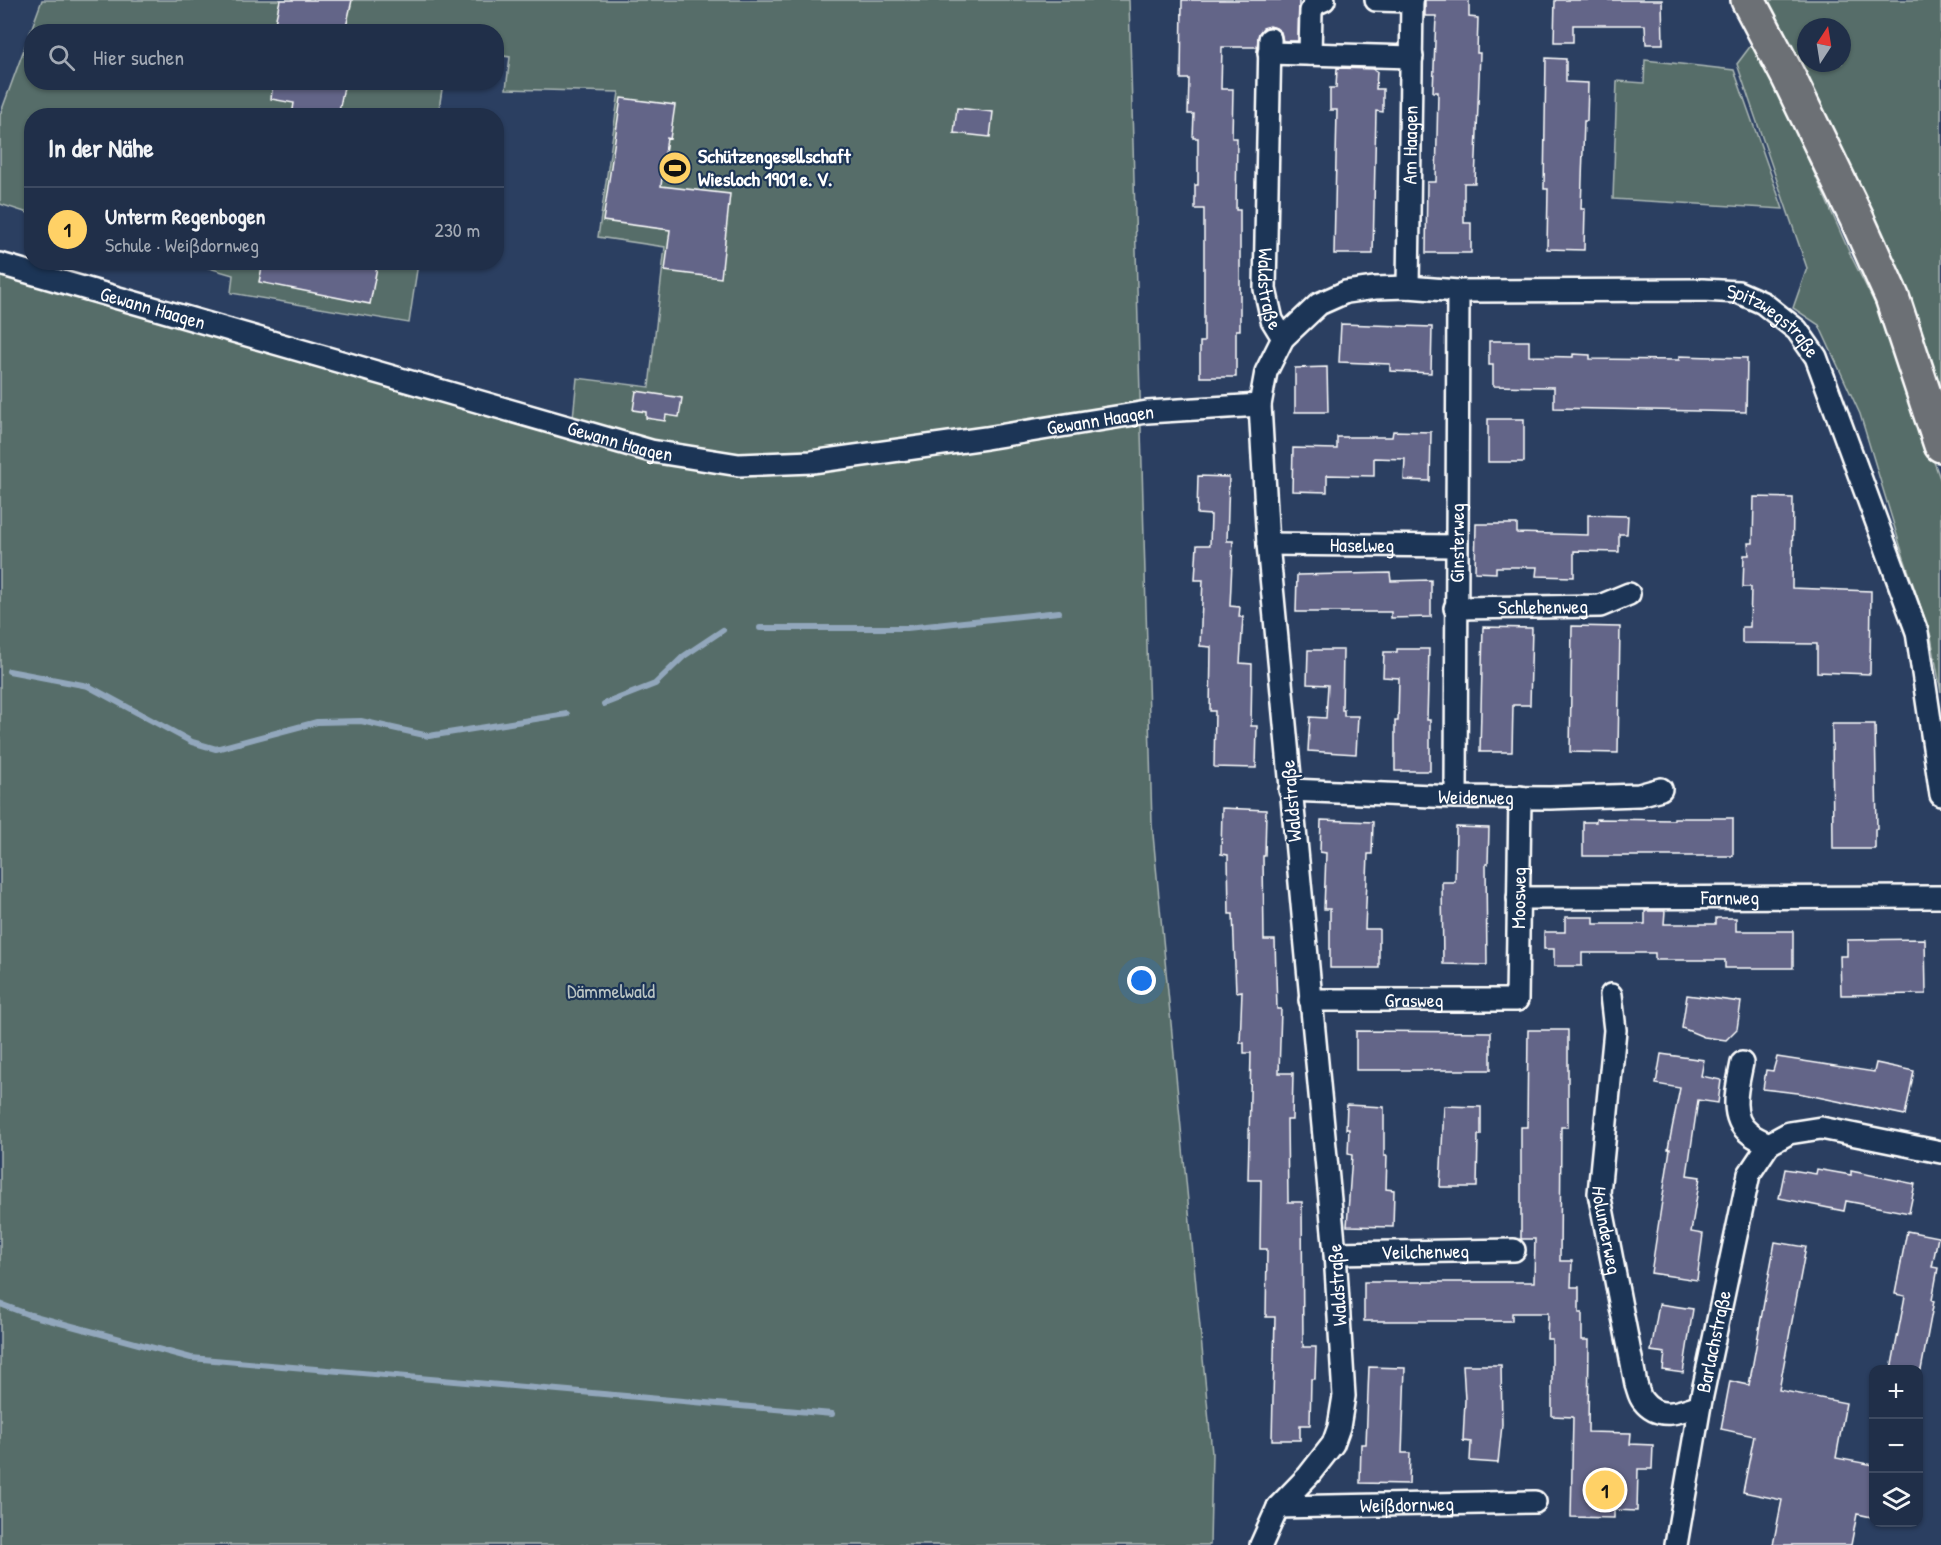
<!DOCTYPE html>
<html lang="de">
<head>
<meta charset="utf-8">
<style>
	body { margin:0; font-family:"Patrick Hand",sans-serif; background:#2d3b53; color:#f1f3f6 }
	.controls { position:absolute; right:18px; bottom:18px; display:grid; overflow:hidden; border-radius:12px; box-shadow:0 2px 4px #0004 }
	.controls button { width:54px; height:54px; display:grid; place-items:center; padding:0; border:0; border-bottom:2px solid #3d4a61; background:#202f49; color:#f1f3f6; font:30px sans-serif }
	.compass { position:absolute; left:1797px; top:18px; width:54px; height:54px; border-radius:50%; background:#202f49; box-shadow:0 2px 4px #0004; rotate:12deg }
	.you { position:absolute; left:1142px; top:981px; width:21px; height:21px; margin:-15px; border:4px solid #fff; border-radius:50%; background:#1a73e8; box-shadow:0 0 0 9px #1a73e833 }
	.badge { display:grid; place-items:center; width:39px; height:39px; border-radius:50%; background:#ffd166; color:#111; font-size:20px; font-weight:700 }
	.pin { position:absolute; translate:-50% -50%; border:3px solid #fff; box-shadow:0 2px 6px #0006 }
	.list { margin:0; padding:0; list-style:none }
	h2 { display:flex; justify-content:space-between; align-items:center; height:78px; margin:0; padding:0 24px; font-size:26px }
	h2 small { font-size:20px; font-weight:400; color:#a2a9b4 }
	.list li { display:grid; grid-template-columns:39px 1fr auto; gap:18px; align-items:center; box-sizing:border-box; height:84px; padding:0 24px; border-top:2px solid #3d4a61 }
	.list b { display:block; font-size:22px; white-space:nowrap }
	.list p { margin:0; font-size:20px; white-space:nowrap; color:#a2a9b4 }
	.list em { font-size:20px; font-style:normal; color:#a2a9b4 }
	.icon { flex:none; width:33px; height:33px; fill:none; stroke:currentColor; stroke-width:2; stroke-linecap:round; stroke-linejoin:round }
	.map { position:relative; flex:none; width:1941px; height:1545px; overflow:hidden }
	.search { position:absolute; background:#202f49; box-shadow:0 2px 4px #0004; left:24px; top:24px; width:480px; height:66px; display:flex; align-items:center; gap:15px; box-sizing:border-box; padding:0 21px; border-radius:24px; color:#a2a9b4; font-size:22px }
	.panel { position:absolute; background:#202f49; box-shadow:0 2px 4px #0004; left:24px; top:108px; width:480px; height:162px; border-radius:24px }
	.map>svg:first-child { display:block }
	.green { fill:#566d69; stroke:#aab6b4; stroke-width:1.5; fill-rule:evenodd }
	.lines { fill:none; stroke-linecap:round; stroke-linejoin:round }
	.stream { stroke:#92a7bc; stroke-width:6 }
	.building { fill:#646588; stroke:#fff; stroke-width:1.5 }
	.minor-casing { stroke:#fff; stroke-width:26 }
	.primary-casing { stroke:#fff; stroke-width:38 }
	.minor { stroke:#1d3557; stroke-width:21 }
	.primary { stroke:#6c6f75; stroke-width:33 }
	.labels { text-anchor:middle; stroke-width:4.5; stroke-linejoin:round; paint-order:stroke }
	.street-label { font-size:20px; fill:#fff; stroke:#1d3557 }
	.poi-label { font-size:20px; font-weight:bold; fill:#fff; stroke:#1d3557; text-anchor:start }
	.park-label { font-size:20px; fill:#bbc5c3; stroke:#1d3557 }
</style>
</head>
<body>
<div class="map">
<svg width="1941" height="1545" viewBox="0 0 1941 1545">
	<rect width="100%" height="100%" fill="#2b3f61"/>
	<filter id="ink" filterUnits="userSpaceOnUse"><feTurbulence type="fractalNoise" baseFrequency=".0167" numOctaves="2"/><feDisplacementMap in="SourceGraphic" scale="12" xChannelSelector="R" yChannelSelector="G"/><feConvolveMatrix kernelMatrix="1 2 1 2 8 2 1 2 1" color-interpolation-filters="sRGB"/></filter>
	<g filter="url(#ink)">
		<path class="green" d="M 42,0 L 1129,0 L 1152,824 L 1212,1453 L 1210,1545 L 0,1545 L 0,255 L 571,438 L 577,378 L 649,387 L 665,247 L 598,237 L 619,92 L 506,89 L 510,57 L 497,55 L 496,32 L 32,32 L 32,82 L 443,83 L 438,115 L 32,116 L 31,214 L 0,204 L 0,115 Z
			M 1767,0 L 1941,0 L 1941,407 L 1796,58 ZM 1806,27 L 1842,27 L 1842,63 L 1806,63 Z
			M 1755,40 L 1851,256 L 1879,312 L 1941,481 L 1941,692 L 1931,637 L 1904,558 L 1860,414 L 1819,325 L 1793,308 L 1807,268 L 1737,64 Z
			M 1645,60 L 1734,70 L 1783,209 L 1613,199 L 1617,81 L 1644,83 Z
			M 192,263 L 418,263 L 409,323 L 231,293 L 233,275 Z"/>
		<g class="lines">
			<path class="stream" d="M 760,628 L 907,628 L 1059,612
				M 9,671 L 88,686 L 192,742 L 216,749 L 317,722 L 361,721 L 429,736 L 567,714
				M 604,704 L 655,684 L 684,656 L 723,630
				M 0,1304 L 27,1314 L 191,1358 L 832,1414"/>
		</g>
		<path class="building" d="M 280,0 L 352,0 L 345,32 L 273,32 Z
			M 1182,0 L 1299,0 L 1298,41 L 1283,41 L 1281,32 L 1276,28 L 1270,26 L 1263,28 L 1259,33 L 1257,47 L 1222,47 L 1221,89 L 1233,89 L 1232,138 L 1237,138 L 1236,210 L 1240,210 L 1240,330 L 1236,330 L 1236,377 L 1200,377 L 1200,342 L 1204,342 L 1204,209 L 1195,209 L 1195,185 L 1198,185 L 1198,138 L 1193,138 L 1194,114 L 1188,114 L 1189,79 L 1181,79 Z
			M 1425,0 L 1469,0 L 1469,17 L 1478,18 L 1477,53 L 1480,53 L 1475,183 L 1464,183 L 1464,223 L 1471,223 L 1471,253 L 1426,253 L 1427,182 L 1436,182 L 1438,92 L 1433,92 L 1436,16 L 1425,16 Z
			M 1555,0 L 1662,0 L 1663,44 L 1646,44 L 1645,25 L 1573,25 L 1573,42 L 1554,42 Z
			M 1546,58 L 1566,59 L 1566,82 L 1588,83 L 1587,121 L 1584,121 L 1581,209 L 1585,209 L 1584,250 L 1547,249 L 1548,189 L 1544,189 Z
			M 1337,68 L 1373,69 L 1377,71 L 1376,89 L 1383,89 L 1383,112 L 1376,111 L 1373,254 L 1334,254 L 1337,110 L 1330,110 L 1330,88 L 1336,88 Z
			M 273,82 L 345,82 L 338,116 L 292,116 L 294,103 L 271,99 Z
			M 621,98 L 675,105 L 670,139 L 667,138 L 661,186 L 730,194 L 721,278 L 665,271 L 670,230 L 603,221 Z
			M 957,108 L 993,112 L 990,137 L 954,133 Z
			M 263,262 L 378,262 L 370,304 L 259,282 Z
			M 1341,324 L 1432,327 L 1431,373 L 1390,371 L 1390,364 L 1339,362 Z
			M 1489,341 L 1529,341 L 1529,356 L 1573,357 L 1573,354 L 1590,355 L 1590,359 L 1679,360 L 1679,356 L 1747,358 L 1746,412 L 1554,408 L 1554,387 L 1493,386 L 1493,365 L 1489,365 Z
			M 1327,367 L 1328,412 L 1295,412 L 1295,368 Z
			M 636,391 L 682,398 L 679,417 L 666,415 L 665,421 L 646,418 L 646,412 L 633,410 Z
			M 1488,419 L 1524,419 L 1524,462 L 1488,462 Z
			M 1393,431 L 1431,432 L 1430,481 L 1404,480 L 1405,459 L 1374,458 L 1374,476 L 1327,475 L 1327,492 L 1292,491 L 1293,448 L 1337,449 L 1337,437 L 1392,437 Z
			M 1198,476 L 1229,477 L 1227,541 L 1233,541 L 1230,606 L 1240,607 L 1239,617 L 1243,617 L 1240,663 L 1252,664 L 1251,726 L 1257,726 L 1256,768 L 1214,767 L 1215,711 L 1210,711 L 1211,647 L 1200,646 L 1203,580 L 1195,580 L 1197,545 L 1210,545 L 1211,515 L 1197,514 Z
			M 1754,497 L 1793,498 L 1792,588 L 1871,591 L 1870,674 L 1817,672 L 1817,644 L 1742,643 L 1742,627 L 1750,627 L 1751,587 L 1743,587 L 1744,555 L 1749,555 L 1748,543 L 1753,543 Z
			M 1588,515 L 1628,516 L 1627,534 L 1619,534 L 1619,552 L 1574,551 L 1574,577 L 1536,576 L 1537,567 L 1496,567 L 1496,573 L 1475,572 L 1476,524 L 1517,524 L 1517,533 L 1588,535 Z
			M 1390,573 L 1391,581 L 1431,580 L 1431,617 L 1391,618 L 1391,612 L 1296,612 L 1297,575 Z
			M 1572,626 L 1620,627 L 1618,753 L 1570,752 Z
			M 1483,627 L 1532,628 L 1530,705 L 1513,705 L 1512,752 L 1480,752 Z
			M 1397,649 L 1429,649 L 1427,720 L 1430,720 L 1430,771 L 1395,771 L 1395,721 L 1398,721 L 1399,678 L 1383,677 L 1384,652 L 1397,652 Z
			M 1308,650 L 1343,650 L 1342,710 L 1344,710 L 1344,716 L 1358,716 L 1356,754 L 1308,751 L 1310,717 L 1326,718 L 1328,685 L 1307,684 Z
			M 1832,724 L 1875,724 L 1877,829 L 1875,829 L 1875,849 L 1833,849 Z
			M 1222,808 L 1266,810 L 1265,856 L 1263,856 L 1264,940 L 1275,940 L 1277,1009 L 1281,1009 L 1279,1073 L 1293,1073 L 1292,1120 L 1287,1120 L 1288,1202 L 1302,1202 L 1303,1347 L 1316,1347 L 1315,1379 L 1311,1379 L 1310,1425 L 1300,1425 L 1300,1440 L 1272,1440 L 1275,1317 L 1266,1317 L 1267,1249 L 1260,1249 L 1261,1180 L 1248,1180 L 1251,1053 L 1244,1053 L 1244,1043 L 1240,1043 L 1242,991 L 1236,992 L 1233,914 L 1229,914 L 1228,855 L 1221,854 Z
			M 1674,818 L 1733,818 L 1733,856 L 1583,856 L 1583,822 L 1596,822 L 1596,819 L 1674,820 Z
			M 1321,820 L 1373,822 L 1372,854 L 1368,854 L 1365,929 L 1379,929 L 1379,968 L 1330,968 L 1330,909 L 1324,909 L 1326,853 L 1320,852 Z
			M 1456,827 L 1489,828 L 1488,864 L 1486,864 L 1487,965 L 1443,964 L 1442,882 L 1455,882 Z
			M 1645,911 L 1665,911 L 1664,924 L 1716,924 L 1716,918 L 1736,918 L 1736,931 L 1793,931 L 1793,968 L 1725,968 L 1725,960 L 1655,960 L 1655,953 L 1582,953 L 1582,966 L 1554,966 L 1554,949 L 1544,949 L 1544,932 L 1565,932 L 1565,917 L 1594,917 L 1594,924 L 1645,924 Z
			M 1925,939 L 1926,994 L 1841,995 L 1840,956 L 1847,956 L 1847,940 Z
			M 1687,995 L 1741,1002 L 1737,1029 L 1726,1040 L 1704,1037 L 1682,1028 Z
			M 1528,1030 L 1568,1030 L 1568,1127 L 1561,1127 L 1560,1261 L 1572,1261 L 1571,1287 L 1579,1287 L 1579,1313 L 1582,1313 L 1582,1340 L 1589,1340 L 1588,1432 L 1631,1433 L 1630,1444 L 1653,1445 L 1652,1469 L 1638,1469 L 1637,1511 L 1614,1510 L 1614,1518 L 1571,1517 L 1573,1417 L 1552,1416 L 1552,1339 L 1547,1339 L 1548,1313 L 1512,1313 L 1512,1321 L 1364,1321 L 1364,1282 L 1534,1282 L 1535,1239 L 1521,1239 L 1521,1127 L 1527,1127 Z
			M 1356,1031 L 1491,1032 L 1491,1070 L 1356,1070 Z
			M 1661,1054 L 1704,1060 L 1701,1076 L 1721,1080 L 1718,1103 L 1698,1100 L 1687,1175 L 1700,1177 L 1691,1232 L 1703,1234 L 1697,1280 L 1651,1273 L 1670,1149 L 1668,1149 L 1680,1088 L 1656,1084 Z
			M 1777,1057 L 1874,1072 L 1876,1063 L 1914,1071 L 1905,1115 L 1798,1093 L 1763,1089 L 1766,1070 L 1773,1071 Z
			M 1347,1105 L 1384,1107 L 1384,1156 L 1387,1156 L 1386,1189 L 1394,1190 L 1393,1227 L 1347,1226 L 1352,1155 L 1348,1154 L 1349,1129 L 1346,1129 Z
			M 1444,1106 L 1481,1107 L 1481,1135 L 1478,1135 L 1477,1187 L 1440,1187 Z
			M 1785,1169 L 1816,1174 L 1817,1169 L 1851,1175 L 1851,1171 L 1915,1184 L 1909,1213 L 1846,1201 L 1844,1211 L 1779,1198 Z
			M 1907,1231 L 1938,1237 L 1932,1267 L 1938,1268 L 1932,1300 L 1934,1301 L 1921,1370 L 1891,1370 L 1905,1296 L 1895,1294 Z
			M 1775,1242 L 1806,1247 L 1779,1390 L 1846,1403 L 1836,1458 L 1874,1465 L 1874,1507 L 1872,1517 L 1857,1514 L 1851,1545 L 1773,1545 L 1782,1500 L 1743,1492 L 1754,1436 L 1721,1429 L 1730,1381 L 1749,1385 Z
			M 1659,1304 L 1693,1309 L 1683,1373 L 1663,1370 L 1665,1353 L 1651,1351 Z
			M 1463,1365 L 1501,1365 L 1502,1425 L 1498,1463 L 1470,1461 L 1471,1442 L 1463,1441 L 1465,1400 Z
			M 1369,1367 L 1405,1368 L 1402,1453 L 1410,1453 L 1409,1484 L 1360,1483 L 1361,1444 L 1366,1444 Z"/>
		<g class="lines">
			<g class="minor-casing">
				<g id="minor">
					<path d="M 1376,0 L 1412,1"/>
					<path id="s1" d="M 1270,39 L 1265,289 L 1272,320 L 1283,338"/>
					<path d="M 1269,53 L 1412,57"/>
					<path d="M 1310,54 L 1311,11 L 1315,4 L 1324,0"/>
					<path id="s2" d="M 0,264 L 651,451 L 739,465 L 812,462 L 986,438 L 1147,412 L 1260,405"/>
					<path id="s3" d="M 1408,287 L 1412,0"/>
					<path id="s4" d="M 1268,544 L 1456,546"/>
					<path id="s5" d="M 1455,608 L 1600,606 L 1629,594"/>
					<path id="s6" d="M 1290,790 L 1456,797 L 1550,798 L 1639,795 L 1661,789"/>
					<path id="s7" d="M 1456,797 L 1458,291"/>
					<path id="s8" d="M 1518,898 L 1941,897"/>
					<path id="s9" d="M 1611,995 L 1615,1030 L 1599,1193 L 1636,1384 C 1638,1389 1639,1397 1643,1401 C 1658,1421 1681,1412 1700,1405"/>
					<path id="s10" d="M 1310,1000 L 1517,1000 L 1520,797"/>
					<path d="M 1742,1063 C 1738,1084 1728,1116 1748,1132 C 1753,1137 1762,1141 1769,1144"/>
					<path id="s11" d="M 1335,1253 L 1514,1250"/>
					<path id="s12" d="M 1278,1507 L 1535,1502"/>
					<path id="s13" d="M 1261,1545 L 1278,1507 L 1308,1476 L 1333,1444 L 1339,1427 L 1344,1396 L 1335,1253 L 1268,544 L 1260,405 L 1266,372 L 1283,338 L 1319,304 L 1346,292 L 1375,288 L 1408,287 L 1458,291 L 1703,290 L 1738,292 L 1763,303 L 1797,330 L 1816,357 L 1917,632 L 1941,795"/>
					<path id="s14" d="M 1676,1545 L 1700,1405 L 1749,1174 L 1769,1144 L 1789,1133 L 1821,1128 L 1941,1152"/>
				</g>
			</g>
			<g class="primary-casing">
				<path id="primary" d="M 1748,0 L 1789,78 L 1857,219 L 1892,297 L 1941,445"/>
			</g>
			<use href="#minor" class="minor"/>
			<use href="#primary" class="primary"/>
		</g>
	</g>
	<defs>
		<g id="stadium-disc" transform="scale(1.725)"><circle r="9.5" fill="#ffd166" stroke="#1d3557"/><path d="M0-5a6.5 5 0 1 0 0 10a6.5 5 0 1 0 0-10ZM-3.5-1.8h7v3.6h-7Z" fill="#111"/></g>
	</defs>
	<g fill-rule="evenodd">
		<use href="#stadium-disc" x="675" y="168"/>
	</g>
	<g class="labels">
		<g class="street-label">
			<text dy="7" stroke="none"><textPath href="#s3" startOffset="142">Am Haagen</textPath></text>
			<text dy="7" stroke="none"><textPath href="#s1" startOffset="250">Waldstraße</textPath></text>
			<text dy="7" stroke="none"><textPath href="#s2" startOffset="159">Gewann Haagen</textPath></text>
			<text dy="7" stroke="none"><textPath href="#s13" startOffset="1758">Spitzwegstraße</textPath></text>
			<text dy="7" stroke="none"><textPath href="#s2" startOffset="1131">Gewann Haagen</textPath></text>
			<text dy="7" stroke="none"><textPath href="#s2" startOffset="645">Gewann Haagen</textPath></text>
			<text dy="7" stroke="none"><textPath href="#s7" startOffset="254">Ginsterweg</textPath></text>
			<text dy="7" stroke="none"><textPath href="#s4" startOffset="94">Haselweg</textPath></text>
			<text dy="7" stroke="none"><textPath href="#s5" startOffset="88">Schlehenweg</textPath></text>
			<text dy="7" stroke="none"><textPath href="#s6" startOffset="186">Weidenweg</textPath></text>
			<text transform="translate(1291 801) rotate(-95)" y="7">Waldstraße</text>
			<text dy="7" stroke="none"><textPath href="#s8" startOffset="212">Farnweg</textPath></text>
			<text dy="7" stroke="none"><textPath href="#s10" startOffset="309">Moosweg</textPath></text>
			<text dy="7" stroke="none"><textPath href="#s10" startOffset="104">Grasweg</textPath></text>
			<text dy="7" stroke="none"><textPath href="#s9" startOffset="237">Holunderweg</textPath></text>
			<text dy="7" stroke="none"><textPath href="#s11" startOffset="90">Veilchenweg</textPath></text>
			<text transform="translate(1337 1285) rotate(-94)" y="7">Waldstraße</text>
			<text dy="7" stroke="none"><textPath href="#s14" startOffset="207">Barlachstraße</textPath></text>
			<text dy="7" stroke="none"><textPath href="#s12" startOffset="129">Weißdornweg</textPath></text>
		</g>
		<g class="poi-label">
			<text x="698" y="163">Schützengesellschaft<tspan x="698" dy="23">Wiesloch 1901 e. V.</tspan></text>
		</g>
		<g class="park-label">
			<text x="611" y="998">Dämmelwald</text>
		</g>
	</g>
</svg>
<div class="controls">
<button>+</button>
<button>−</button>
<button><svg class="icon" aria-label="layers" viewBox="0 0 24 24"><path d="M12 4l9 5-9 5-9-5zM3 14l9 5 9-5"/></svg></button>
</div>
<svg class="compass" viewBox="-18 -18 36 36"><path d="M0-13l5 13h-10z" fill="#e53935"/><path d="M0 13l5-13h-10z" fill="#a2a9b4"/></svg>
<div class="you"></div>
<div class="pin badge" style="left:1605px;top:1490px">1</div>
<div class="search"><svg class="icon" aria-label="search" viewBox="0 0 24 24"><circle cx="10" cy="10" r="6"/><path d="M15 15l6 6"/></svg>Hier suchen</div>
<section class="panel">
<h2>In der Nähe<small></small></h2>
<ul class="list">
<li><span class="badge">1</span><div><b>Unterm Regenbogen</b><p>Schule · Weißdornweg</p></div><em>230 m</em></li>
</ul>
</section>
</div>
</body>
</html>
